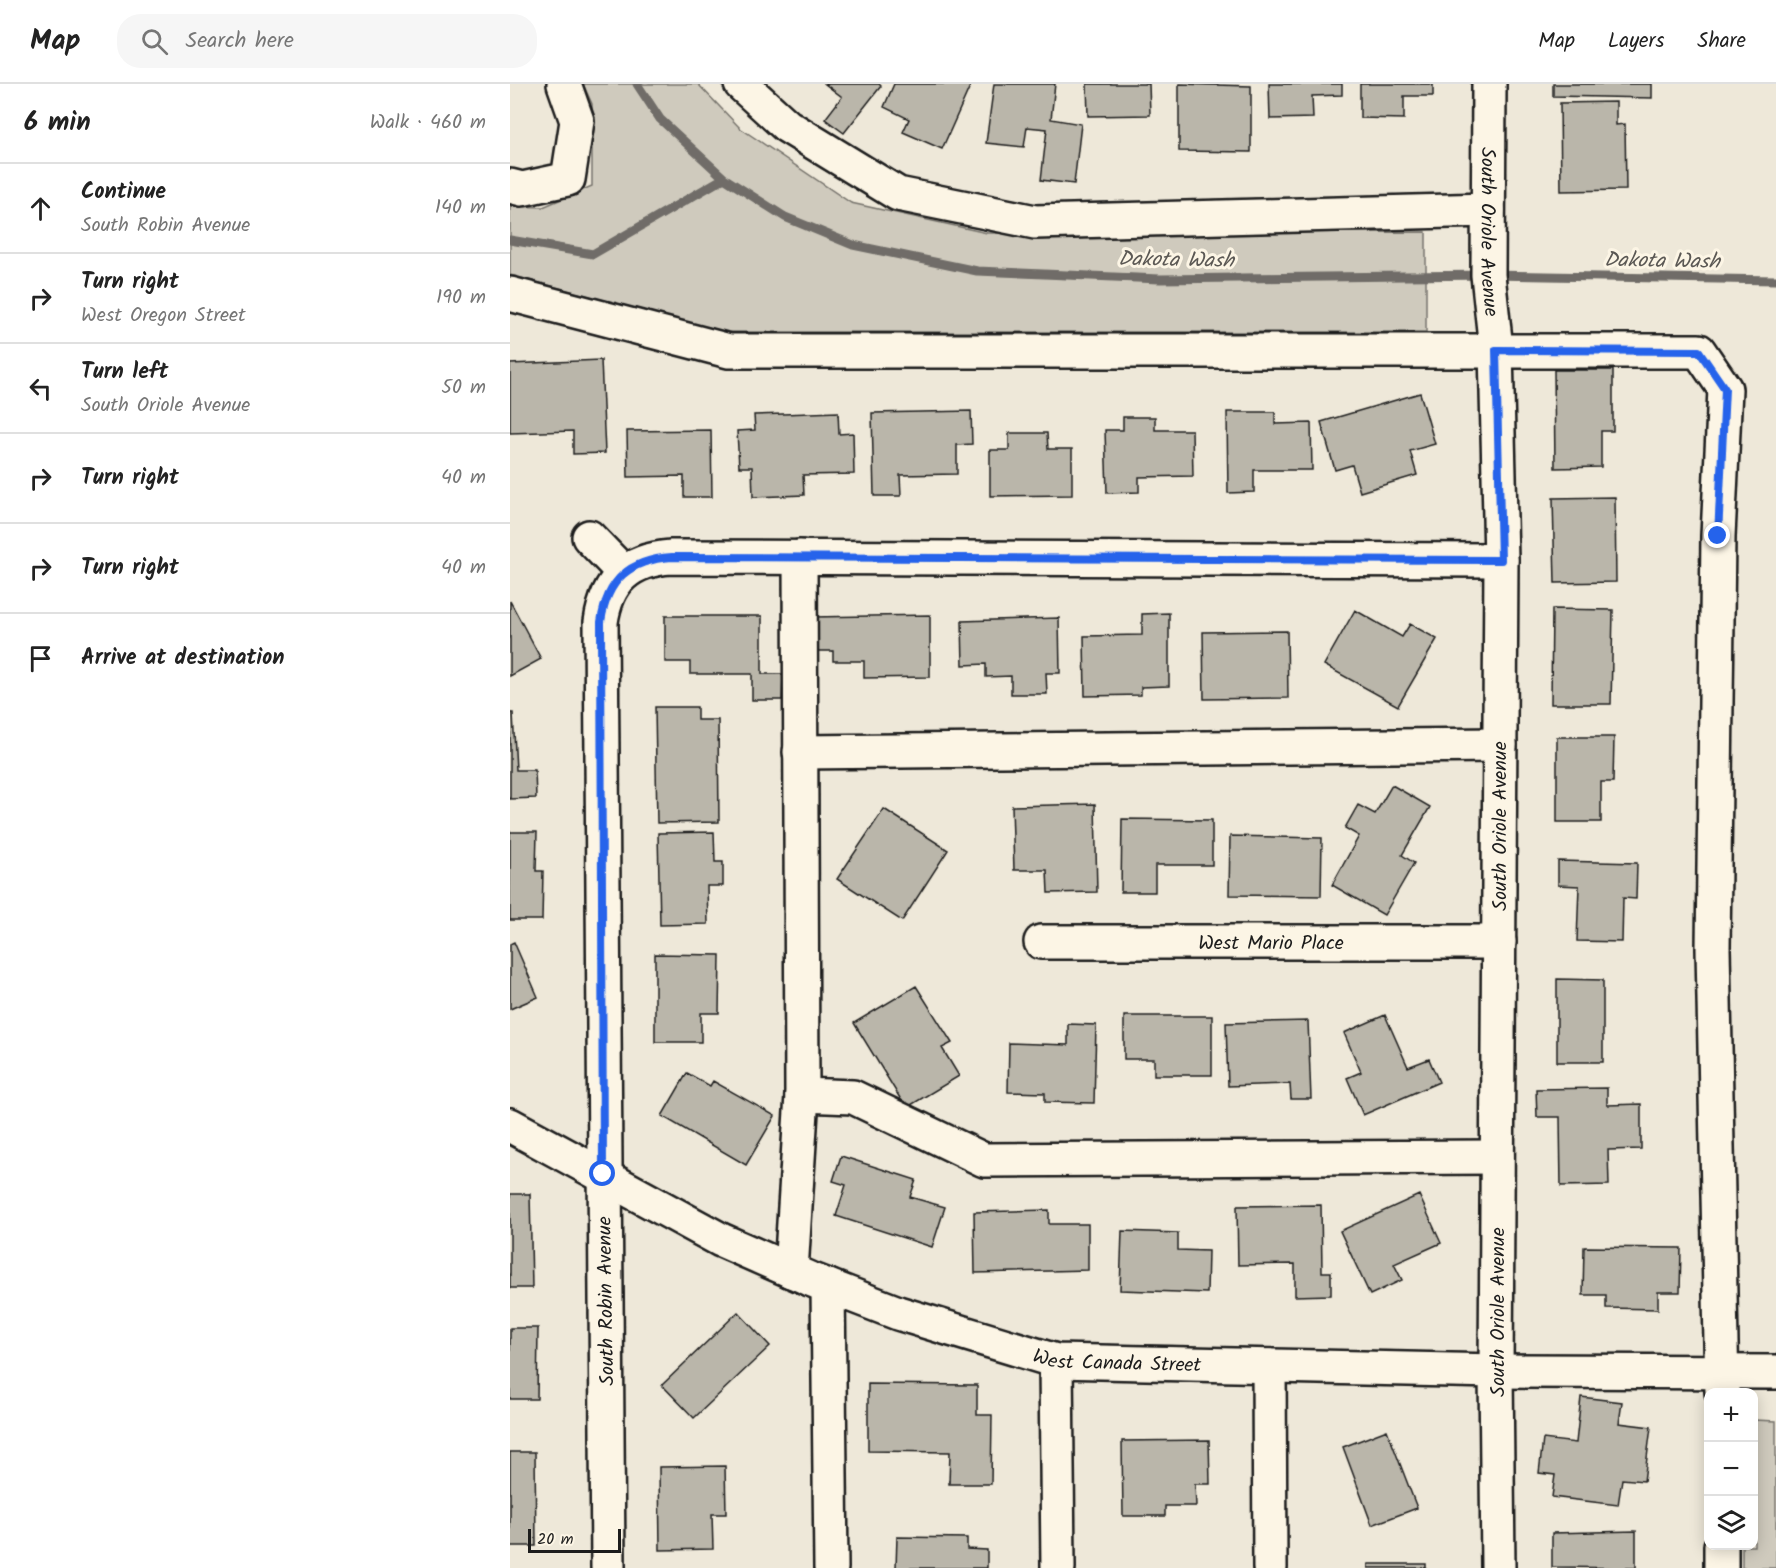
<!DOCTYPE html>
<html lang="en">
<head>
<meta charset="utf-8">
<style>
	body { margin:0; font-family:Kalam,sans-serif; background:#f6f6f6; color:#222 }
	.controls { position:absolute; right:18px; bottom:18px; display:grid; overflow:hidden; border-radius:12px; box-shadow:0 3px 15px #0003 }
	.controls button { width:54px; height:54px; display:grid; place-items:center; padding:0; border:0; border-bottom:2px solid #e0e0e0; background:#fff; color:#222; font:30px sans-serif }
	.scale { position:absolute; left:18px; bottom:15px; width:93px; box-sizing:border-box; padding-left:6px; border:3px solid #1c1c1c; border-top:0; font-size:16px; line-height:21px; white-space:nowrap; color:#1c1c1c; -webkit-text-stroke:4px #fcf5e5; paint-order:stroke }
	.stop { position:absolute; width:18px; height:18px; margin:-14px; border:4px solid #2563eb; border-radius:50%; background:#fff }
	.stop.end { background:#2563eb; border-color:#fff; box-shadow:0 2px 6px #0008 }
	.list { margin:0; padding:0; list-style:none }
	h2 { display:flex; justify-content:space-between; align-items:center; height:78px; margin:0; padding:0 24px; font-size:26px }
	h2 small { font-size:20px; font-weight:400; color:#767676 }
	.list li { display:grid; grid-template-columns:39px 1fr auto; gap:18px; align-items:center; box-sizing:border-box; height:90px; padding:0 24px; border-top:2px solid #e0e0e0 }
	.list b { display:block; font-size:22px; white-space:nowrap }
	.list p { margin:0; font-size:20px; white-space:nowrap; color:#767676 }
	.list em { font-size:20px; font-style:normal; color:#767676 }
	.icon { flex:none; width:33px; height:33px; fill:none; stroke:currentColor; stroke-width:2; stroke-linecap:round; stroke-linejoin:round }
	.map { position:relative; flex:none; width:1266px; height:1484px; overflow:hidden }
	header { display:flex; align-items:center; gap:36px; box-sizing:border-box; height:84px; padding:0 30px; background:#fff; border-bottom:2px solid #e0e0e0 }
	header strong { font-size:28px }
	nav { display:flex; gap:33px; margin-inline-start:auto; font-size:21px }
	.search { width:420px; height:54px; background:#f6f6f6; display:flex; align-items:center; gap:15px; box-sizing:border-box; padding:0 21px; border-radius:24px; color:#767676; font-size:22px }
	main { display:flex }
	aside { flex:1; background:#fff }
	.map>svg:first-child { display:block }
	.green { fill:#cfcabd; stroke:#76736c; stroke-width:1.5 }
	.lines { fill:none; stroke-linecap:round; stroke-linejoin:round }
	.stream { stroke:#6f6c67; stroke-width:9 }
	.building { fill:#bab6aa; stroke:#1c1c1c; stroke-width:1.5 }
	.minor-casing { stroke:#1c1c1c; stroke-width:38 }
	.minor { stroke:#fcf5e5; stroke-width:33 }
	.route { stroke:#2563eb; stroke-width:8 }
	.labels { text-anchor:middle; stroke-width:6; stroke-linejoin:round; paint-order:stroke }
	.street-label { font-size:20px; fill:#1c1c1c; stroke:#fcf5e5 }
	.water-label { font-size:21px; font-style:italic; fill:#5b5854; stroke:#fcf5e5 }
</style>
</head>
<body>
<header>
<strong>Map</strong>
<div class="search"><svg class="icon" aria-label="search" viewBox="0 0 24 24"><circle cx="10" cy="10" r="6"/><path d="M15 15l6 6"/></svg>Search here</div>
<nav><a>Map</a><a>Layers</a><a>Share</a></nav>
</header>
<main>
<aside>
<h2>6 min<small>Walk · 460 m</small></h2>
<ul class="list">
<li><svg class="icon" aria-label="ahead" viewBox="0 0 24 24"><path d="M12 20V5M6 11l6-6 6 6"/></svg><div><b>Continue</b><p>South Robin Avenue</p></div><em>140 m</em></li>
<li><svg class="icon" aria-label="right" viewBox="0 0 24 24"><path d="M7 20v-9h11M14 6l5 5-5 5"/></svg><div><b>Turn right</b><p>West Oregon Street</p></div><em>190 m</em></li>
<li><svg class="icon" aria-label="left" viewBox="0 0 24 24"><path d="M17 20v-9H6M10 6l-5 5 5 5"/></svg><div><b>Turn left</b><p>South Oriole Avenue</p></div><em>50 m</em></li>
<li><svg class="icon" aria-label="right" viewBox="0 0 24 24"><path d="M7 20v-9h11M14 6l5 5-5 5"/></svg><div><b>Turn right</b></div><em>40 m</em></li>
<li><svg class="icon" aria-label="right" viewBox="0 0 24 24"><path d="M7 20v-9h11M14 6l5 5-5 5"/></svg><div><b>Turn right</b></div><em>40 m</em></li>
<li><svg class="icon" aria-label="arrive" viewBox="0 0 24 24"><path d="M6 21V4h12l-3 4 3 4H6"/></svg><div><b>Arrive at destination</b></div></li>
</ul>
</aside>
<div class="map">
<svg width="1266" height="1484" viewBox="0 0 1266 1484">
	<rect width="100%" height="100%" fill="#eee8d9"/>
	<filter id="ink" filterUnits="userSpaceOnUse"><feTurbulence type="fractalNoise" baseFrequency=".0167" numOctaves="2"/><feDisplacementMap in="SourceGraphic" scale="12" xChannelSelector="R" yChannelSelector="G"/><feConvolveMatrix kernelMatrix="1 2 1 2 8 2 1 2 1" color-interpolation-filters="sRGB"/></filter>
	<g filter="url(#ink)">
		<path class="green" d="M 73,0 L 188,0 L 230,44 L 341,119 L 477,149 L 916,148 L 916,248 L 214,248 L 0,191 L 0,122 L 33,123 L 82,102 L 82,20 Z
			M 1244,1336 L 1266,1337 L 1266,1484 L 1232,1484 L 1232,1462 L 1244,1462 Z"/>
		<g class="lines">
			<path class="stream" d="M 127,0 L 150,35 L 214,94 L 275,133 L 343,161 L 467,187 L 650,195 L 978,191 L 1266,196
				M 0,156 L 83,170 L 214,94"/>
		</g>
		<path class="building" d="M 315,0 L 369,0 L 371,2 L 334,49 L 315,35 L 332,13 Z
			M 384,0 L 461,0 L 432,65 L 393,48 L 399,35 L 374,23 Z
			M 484,0 L 545,0 L 541,35 L 571,40 L 564,100 L 531,96 L 537,45 L 517,43 L 514,63 L 476,59 Z
			M 577,0 L 639,0 L 640,31 L 578,32 Z
			M 669,0 L 741,2 L 741,68 L 669,67 Z
			M 759,0 L 832,0 L 832,11 L 802,12 L 803,34 L 760,35 Z
			M 850,0 L 923,0 L 923,12 L 894,12 L 894,35 L 850,34 Z
			M 1043,0 L 1142,0 L 1142,14 L 1043,12 Z
			M 1106,18 L 1106,41 L 1115,40 L 1116,106 L 1051,107 L 1050,19 Z
			M 91,276 L 95,369 L 63,370 L 63,347 L 0,349 L 0,280 Z
			M 1044,286 L 1103,286 L 1103,347 L 1091,347 L 1091,383 L 1045,384 Z
			M 910,309 L 925,360 L 900,367 L 907,391 L 850,408 L 842,381 L 825,386 L 811,338 Z
			M 461,327 L 462,360 L 447,361 L 447,390 L 390,391 L 391,412 L 364,412 L 362,329 Z
			M 328,328 L 329,350 L 343,349 L 344,390 L 293,391 L 294,411 L 243,413 L 242,383 L 229,383 L 227,347 L 245,346 L 244,331 Z
			M 717,328 L 765,328 L 765,340 L 801,339 L 802,386 L 744,386 L 744,408 L 718,409 Z
			M 613,333 L 645,333 L 645,346 L 682,346 L 683,392 L 629,393 L 629,408 L 597,409 L 595,346 L 613,346 Z
			M 201,346 L 202,413 L 174,413 L 174,392 L 118,393 L 117,347 Z
			M 499,349 L 537,349 L 538,365 L 562,365 L 562,411 L 480,412 L 480,366 L 499,366 Z
			M 1105,413 L 1106,498 L 1045,499 L 1043,414 Z
			M 0,517 L 31,575 L 0,592 Z
			M 1042,525 L 1103,526 L 1101,620 L 1041,620 Z
			M 845,526 L 892,553 L 900,540 L 927,555 L 888,622 L 814,581 Z
			M 659,529 L 659,602 L 631,603 L 631,611 L 575,612 L 574,552 L 632,551 L 632,530 Z
			M 420,531 L 420,593 L 354,594 L 354,577 L 323,577 L 323,567 L 302,567 L 302,533 Z
			M 155,532 L 252,532 L 252,590 L 273,590 L 272,616 L 242,616 L 242,590 L 180,590 L 180,578 L 155,578 Z
			M 549,534 L 550,589 L 536,589 L 537,610 L 501,610 L 501,592 L 476,593 L 476,580 L 453,581 L 452,537 Z
			M 777,547 L 778,614 L 694,615 L 693,548 Z
			M 145,623 L 187,623 L 187,636 L 208,636 L 209,738 L 147,739 Z
			M 0,629 L 3,629 L 6,686 L 25,686 L 26,714 L 0,715 Z
			M 1047,653 L 1104,653 L 1103,698 L 1091,698 L 1091,738 L 1047,738 Z
			M 882,701 L 920,723 L 892,771 L 904,779 L 874,831 L 822,801 L 849,752 L 835,744 L 848,721 L 865,730 Z
			M 585,720 L 587,808 L 538,809 L 537,786 L 504,786 L 502,722 Z
			M 374,725 L 438,766 L 392,837 L 327,795 Z
			M 612,735 L 702,736 L 702,781 L 645,781 L 645,808 L 611,808 Z
			M 0,748 L 27,748 L 26,787 L 33,787 L 32,836 L 0,836 Z
			M 204,748 L 205,778 L 213,778 L 213,802 L 197,802 L 198,840 L 150,841 L 148,749 Z
			M 720,752 L 812,754 L 811,812 L 719,811 Z
			M 1048,777 L 1127,779 L 1126,815 L 1113,814 L 1112,858 L 1067,857 L 1069,802 L 1048,801 Z
			M 4,858 L 28,913 L 0,925 L 0,860 Z
			M 145,870 L 210,871 L 209,929 L 191,929 L 191,958 L 145,958 Z
			M 1047,895 L 1093,896 L 1093,978 L 1047,978 Z
			M 406,902 L 442,959 L 432,964 L 449,992 L 396,1024 L 344,939 Z
			M 875,931 L 898,983 L 919,975 L 929,998 L 853,1031 L 837,994 L 851,988 L 834,949 Z
			M 614,932 L 702,932 L 702,991 L 644,991 L 644,975 L 614,975 Z
			M 798,937 L 801,1015 L 781,1015 L 780,1000 L 718,1002 L 716,939 Z
			M 558,940 L 586,941 L 584,1019 L 535,1018 L 535,1009 L 498,1008 L 499,959 L 558,961 Z
			M 177,989 L 200,1002 L 203,997 L 265,1032 L 236,1081 L 152,1032 Z
			M 1097,1004 L 1097,1021 L 1131,1020 L 1131,1065 L 1098,1066 L 1099,1101 L 1051,1102 L 1050,1033 L 1027,1033 L 1026,1005 Z
			M 331,1072 L 406,1096 L 400,1113 L 435,1123 L 422,1163 L 326,1132 L 336,1101 L 323,1097 Z
			M 0,1110 L 20,1110 L 22,1204 L 0,1204 Z
			M 909,1111 L 931,1159 L 884,1180 L 892,1196 L 860,1211 L 830,1147 Z
			M 811,1121 L 812,1188 L 821,1188 L 821,1211 L 785,1212 L 785,1180 L 728,1181 L 727,1122 Z
			M 539,1126 L 539,1140 L 578,1140 L 578,1186 L 465,1189 L 464,1128 Z
			M 612,1147 L 668,1149 L 668,1166 L 698,1167 L 697,1209 L 610,1206 Z
			M 1074,1163 L 1171,1164 L 1170,1208 L 1148,1208 L 1148,1225 L 1096,1224 L 1096,1211 L 1073,1211 Z
			M 228,1228 L 260,1262 L 184,1334 L 152,1301 Z
			M 0,1244 L 28,1244 L 27,1315 L 0,1315 Z
			M 358,1300 L 467,1301 L 467,1331 L 482,1331 L 481,1400 L 439,1400 L 440,1368 L 358,1367 Z
			M 1071,1313 L 1112,1318 L 1109,1339 L 1141,1343 L 1134,1397 L 1112,1395 L 1108,1421 L 1042,1413 L 1045,1391 L 1029,1389 L 1033,1355 L 1066,1359 Z
			M 877,1346 L 907,1424 L 862,1441 L 833,1363 Z
			M 699,1356 L 700,1400 L 685,1400 L 686,1422 L 655,1422 L 655,1432 L 613,1432 L 612,1357 Z
			M 0,1368 L 25,1368 L 26,1462 L 0,1462 Z
			M 215,1382 L 216,1430 L 202,1430 L 203,1465 L 150,1466 L 149,1383 Z
			M 1126,1447 L 1126,1484 L 1042,1483 L 1042,1449 Z
			M 387,1453 L 457,1454 L 457,1465 L 477,1466 L 477,1484 L 386,1484 Z
			M 858,1480 L 916,1480 L 916,1484 L 858,1484 Z"/>
		<g class="lines">
			<g class="minor-casing">
				<g id="minor">
					<path d="M 231,0 L 277,42 L 388,110 L 525,138 L 978,126"/>
					<path id="s1" d="M 979,0 L 978,191 L 986,265 L 991,476 L 986,1287 L 988,1484"/>
					<path d="M 0,102 L 12,105 L 58,95 L 67,37 L 54,0"/>
					<path d="M 0,210 L 219,267 L 1189,267 L 1215,305 L 1208,452 L 1203,865 L 1212,1308"/>
					<path d="M 79,453 L 114,489"/>
					<path d="M 290,668 L 990,661"/>
					<path id="s2" d="M 531,858 L 989,858"/>
					<path d="M 292,1011 L 343,1013 L 474,1076 L 987,1073"/>
					<path id="s3" d="M 0,1041 L 211,1156 L 300,1195 L 388,1229 L 546,1277 L 986,1287 L 1266,1288"/>
					<path d="M 281,1187 L 292,1011 L 290,473"/>
					<path d="M 318,1202 L 321,1484"/>
					<path d="M 546,1277 L 548,1484"/>
					<path d="M 759,1282 L 760,1484"/>
					<path d="M 98,1484 L 91,538 C 97,496 119,476 161,473 L 991,476"/>
					<path d="M 1211,1484 L 1211,1462"/>
				</g>
			</g>
			<use href="#minor" class="minor"/>
		</g>
	</g>
	<g class="lines" filter="url(#ink)">
		<path class="route" d="M 93,1090 L 91,538 C 97,496 119,476 162,473 L 991,476 L 986,266 L 1189,267 L 1215,305 L 1208,452"/>
	</g>
	<g class="labels">
		<g class="street-label">
			<text dy="7" stroke="none"><textPath href="#s1" startOffset="148">South Oriole Avenue</textPath></text>
			<text transform="translate(989 742) rotate(-90)" y="7">South Oriole Avenue</text>
			<text dy="7" stroke="none"><textPath href="#s2" startOffset="230">West Mario Place</textPath></text>
			<text transform="translate(95 1217) rotate(-91)" y="7">South Robin Avenue</text>
			<text transform="translate(987 1228) rotate(-90)" y="7">South Oriole Avenue</text>
			<text dy="7" stroke="none"><textPath href="#s3" startOffset="658">West Canada Street</textPath></text>
		</g>
		<g class="water-label">
			<text transform="translate(666 175) rotate(1)" y="7">Dakota Wash</text>
			<text transform="translate(1152 176) rotate(1)" y="7">Dakota Wash</text>
		</g>
	</g>
</svg>
<div class="controls">
<button>+</button>
<button>−</button>
<button><svg class="icon" aria-label="layers" viewBox="0 0 24 24"><path d="M12 4l9 5-9 5-9-5zM3 14l9 5 9-5"/></svg></button>
</div>
<div class="scale">20 m</div>
<div class="stop" style="left:93px;top:1090px"></div>
<div class="stop end" style="left:1208px;top:452px"></div>
</div>
</main>
</body>
</html>
